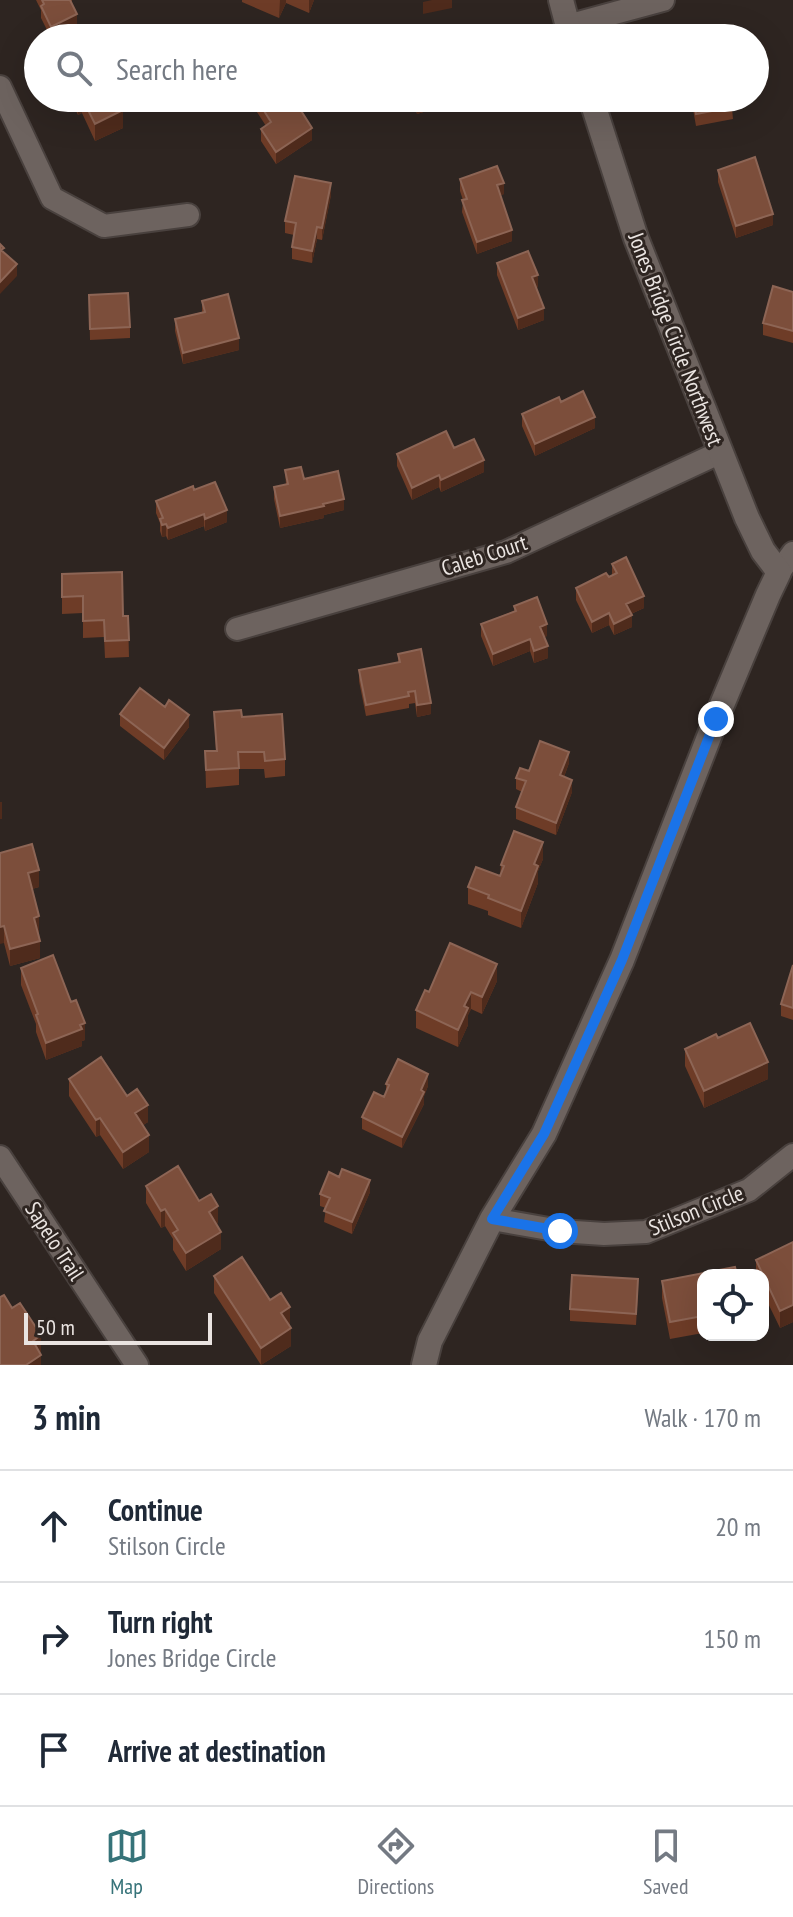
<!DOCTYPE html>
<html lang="en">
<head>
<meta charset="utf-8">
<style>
	body { margin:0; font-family:"PT Sans Narrow",sans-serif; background:#f2f2f3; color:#1f2937 }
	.controls { position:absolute; right:24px; bottom:24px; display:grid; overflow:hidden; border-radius:16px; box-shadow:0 8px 32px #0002 }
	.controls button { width:72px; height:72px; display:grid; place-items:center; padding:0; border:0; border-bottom:2px solid #e0e1e3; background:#fff; color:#1f2937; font:40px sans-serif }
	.scale { position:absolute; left:24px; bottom:20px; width:188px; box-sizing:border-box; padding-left:8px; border:4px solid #eae4e1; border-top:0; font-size:22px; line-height:28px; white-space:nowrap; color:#eae4e1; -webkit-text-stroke:6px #2e2521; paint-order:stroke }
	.stop { position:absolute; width:24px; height:24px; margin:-18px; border:6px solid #1a73e8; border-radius:50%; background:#fff }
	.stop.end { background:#1a73e8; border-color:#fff; box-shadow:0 2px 8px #0008 }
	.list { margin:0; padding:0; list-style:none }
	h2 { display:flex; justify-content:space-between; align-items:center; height:104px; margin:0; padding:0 32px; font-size:34px }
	h2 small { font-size:26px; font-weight:400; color:#747a83 }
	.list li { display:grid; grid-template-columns:52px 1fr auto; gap:24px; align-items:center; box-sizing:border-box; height:112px; padding:0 32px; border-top:2px solid #e0e1e3 }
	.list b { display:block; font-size:30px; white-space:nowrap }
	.list p { margin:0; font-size:26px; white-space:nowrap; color:#747a83 }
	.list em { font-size:26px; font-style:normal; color:#747a83 }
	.icon { flex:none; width:44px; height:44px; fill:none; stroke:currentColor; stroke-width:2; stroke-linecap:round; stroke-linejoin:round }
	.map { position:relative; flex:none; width:793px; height:1365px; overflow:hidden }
	.search { position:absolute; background:#fff; box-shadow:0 8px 32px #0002; left:24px; right:24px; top:24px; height:88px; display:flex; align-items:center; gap:20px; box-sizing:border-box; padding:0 28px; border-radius:44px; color:#747a83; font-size:30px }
	.sheet { height:440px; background:#fff }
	nav { display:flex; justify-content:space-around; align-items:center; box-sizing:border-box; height:112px; border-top:2px solid #e0e1e3; background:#fff; font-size:22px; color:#747a83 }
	nav a { display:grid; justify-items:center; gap:4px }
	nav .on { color:#367379 }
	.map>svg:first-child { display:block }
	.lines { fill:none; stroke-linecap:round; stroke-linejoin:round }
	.minor-casing { stroke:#49413e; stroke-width:26 }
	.tertiary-casing { stroke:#49413e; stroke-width:28 }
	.minor { stroke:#6d635f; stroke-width:22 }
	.tertiary { stroke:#6d635f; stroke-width:24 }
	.wall { fill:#6e3c27 }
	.shaded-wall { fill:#4f2b1c }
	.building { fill:#7c4e3b; stroke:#8d6555; stroke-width:2 }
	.route { stroke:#1a73e8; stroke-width:10 }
	.labels { text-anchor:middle; stroke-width:6; stroke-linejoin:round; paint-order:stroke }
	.street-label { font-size:22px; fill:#eae4e1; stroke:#2e2521 }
</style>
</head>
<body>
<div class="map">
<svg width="793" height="1365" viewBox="0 0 793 1365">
	<rect width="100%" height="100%" fill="#2e2521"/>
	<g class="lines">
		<g class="minor-casing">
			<path id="minor" d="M 567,26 L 663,0
				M 0,87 L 52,198 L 104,226 L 188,215
				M 779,572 L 793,553
				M 237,629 L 506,552 L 721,452
				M 0,1157 L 137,1365
				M 492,1219 L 560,1231 L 604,1234 L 646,1232 L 749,1190 L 793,1155"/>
		</g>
		<g class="tertiary-casing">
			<path id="tertiary" d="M 561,0 L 571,38
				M 424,1365 L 430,1341 L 492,1219 L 544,1134 L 622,960 L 716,719 L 768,595 L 779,572 L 763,551 L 747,518 L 636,238 L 591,98"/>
		</g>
		<use href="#minor" class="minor"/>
		<use href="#tertiary" class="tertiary"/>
	</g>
	<path class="wall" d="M 36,0 L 72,0 L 71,3 L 77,26 L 51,38 L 41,18 L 41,10 Z
		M 242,0 L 314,0 L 309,13 L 286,3 L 279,18 L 242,2 Z
		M 70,98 L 122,98 L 122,104 L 121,105 L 123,128 L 95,141 L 82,113 L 78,115 Z
		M 255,98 L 293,98 L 312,140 L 276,164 L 261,141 L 261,129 L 266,126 L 255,109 Z
		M 412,98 L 474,98 L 474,100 L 434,112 L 433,109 L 417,114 Z
		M 691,98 L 731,98 L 733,119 L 696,126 Z
		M 718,170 L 773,225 L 736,238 L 718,182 Z
		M 460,179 L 504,194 L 500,195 L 512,241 L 477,254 L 462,212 L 463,200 L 460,191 Z
		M 331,195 L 322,240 L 317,239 L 312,263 L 292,259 L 292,247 L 294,235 L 285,233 L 285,221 Z
		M 497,263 L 538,287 L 536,288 L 544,320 L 518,330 L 497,275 Z
		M 793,292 L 793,343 L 763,335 L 763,323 Z
		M 89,295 L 130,327 L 130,338 L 90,340 Z
		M 202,301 L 239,350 L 183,364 L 175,331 L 175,319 L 202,312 Z
		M 561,402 L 595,428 L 535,456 L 522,426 L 522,414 Z
		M 454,448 L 484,472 L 441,492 L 439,487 L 412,500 L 397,466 L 397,454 Z
		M 285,470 L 304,479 L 344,510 L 324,515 L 324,518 L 280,528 L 274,499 L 274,487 L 286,485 Z
		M 194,490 L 227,522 L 205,531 L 204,526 L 168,540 L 166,536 L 162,537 L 160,531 L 160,523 L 156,513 L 156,501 Z
		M 612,564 L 644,608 L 631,614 L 632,627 L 614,635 L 609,625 L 592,633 L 576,600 L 576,588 L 612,575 Z
		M 62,574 L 123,616 L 128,616 L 129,657 L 105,658 L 104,637 L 83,638 L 83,613 L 62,614 Z
		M 514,606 L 547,636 L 544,637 L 548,658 L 534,663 L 530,651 L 493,666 L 481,636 L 481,624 L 514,611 Z
		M 398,654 L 431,714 L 417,717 L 415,703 L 409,704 L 409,708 L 366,716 L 359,681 L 359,670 L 398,662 Z
		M 214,712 L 242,717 L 285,759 L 285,776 L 265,778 L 264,769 L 239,769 L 239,785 L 206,788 L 205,751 L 216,751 Z
		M 120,714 L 189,727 L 164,760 L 120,726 Z
		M 569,763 L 564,777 L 572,792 L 556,835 L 516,819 L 516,807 L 522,792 L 516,789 L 516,778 L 529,771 Z
		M 0,853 L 39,887 L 32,889 L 39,933 L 38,934 L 40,958 L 10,966 L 4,943 Z
		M 543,859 L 538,871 L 538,883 L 521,928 L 488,915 L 488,911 L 468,904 L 468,887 L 500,876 L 501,865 Z
		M 793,965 L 793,1020 L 781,1016 L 781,1004 Z
		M 21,968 L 85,1040 L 82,1041 L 82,1046 L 46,1060 L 36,1032 L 36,1024 L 21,985 Z
		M 497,981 L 482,1014 L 471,1009 L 468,1015 L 468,1025 L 458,1047 L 416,1028 L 416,1010 L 429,992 Z
		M 718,1038 L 768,1079 L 704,1108 L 685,1066 L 685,1049 Z
		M 69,1079 L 127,1096 L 148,1122 L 143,1125 L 149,1152 L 123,1169 L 100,1135 L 96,1137 L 69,1096 Z
		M 386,1084 L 428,1086 L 424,1096 L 424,1104 L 402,1148 L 362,1129 L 362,1117 L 384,1097 L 386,1092 Z
		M 146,1186 L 199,1201 L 218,1223 L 216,1224 L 221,1249 L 186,1271 L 173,1250 L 173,1239 L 165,1226 L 161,1228 L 146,1203 Z
		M 370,1192 L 352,1234 L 324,1222 L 326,1208 L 320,1206 L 320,1194 Z
		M 793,1242 L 793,1322 L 780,1328 L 763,1293 L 763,1275 L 756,1275 L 756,1260 Z
		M 703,1275 L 703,1333 L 670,1339 L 662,1298 L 662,1281 Z
		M 214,1276 L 270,1300 L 290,1324 L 288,1325 L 291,1346 L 261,1365 L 214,1293 Z
		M 638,1291 L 636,1325 L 570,1321 L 570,1309 Z"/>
	<path class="shaded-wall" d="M 280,0 L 286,0 L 286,3 L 279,18 Z
		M 309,0 L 314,0 L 309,13 Z
		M 432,0 L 452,0 L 452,8 L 423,14 L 423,2 Z
		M 77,14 L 77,26 L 51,38 L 51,27 Z
		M 78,98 L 82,98 L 82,113 L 78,115 Z
		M 430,98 L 433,98 L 433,109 L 417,114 L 417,102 Z
		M 442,98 L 474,98 L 474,100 L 434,112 L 434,101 Z
		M 123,110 L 123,128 L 95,141 L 95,124 Z
		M 312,128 L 312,140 L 276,164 L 276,152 Z
		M 331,183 L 331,195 L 322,240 L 322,228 Z
		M 504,183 L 504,194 L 497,197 L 497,185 Z
		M 773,214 L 773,225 L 736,238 L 736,226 Z
		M 317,227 L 317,239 L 312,263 L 312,251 Z
		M 512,230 L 512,241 L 477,254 L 477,242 Z
		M 17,264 L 17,276 L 0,294 L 0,282 Z
		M 538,275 L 538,287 L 532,289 L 532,277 Z
		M 544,308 L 544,320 L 518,330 L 518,318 Z
		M 239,338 L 239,350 L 183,364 L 183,353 Z
		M 595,417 L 595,428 L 535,456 L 535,444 Z
		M 484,460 L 484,472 L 441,492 L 441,480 Z
		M 439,475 L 439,487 L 412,500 L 412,488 Z
		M 344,499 L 344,510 L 324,515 L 324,518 L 280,528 L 280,516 Z
		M 227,510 L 227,522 L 205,531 L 205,519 Z
		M 204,514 L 204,526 L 168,540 L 168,528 Z
		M 166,524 L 166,536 L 162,537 L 162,525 Z
		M 644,596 L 644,608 L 626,616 L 626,604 Z
		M 609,613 L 609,625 L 592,633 L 592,622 Z
		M 632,615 L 632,627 L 614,635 L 614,624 Z
		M 547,624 L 547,636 L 540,638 L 540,627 Z
		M 530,639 L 530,651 L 493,666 L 493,654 Z
		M 548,646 L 548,658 L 534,663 L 534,651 Z
		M 431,703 L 431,714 L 417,717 L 417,705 Z
		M 189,715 L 189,727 L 164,760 L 164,748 Z
		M 569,752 L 569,763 L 560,787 L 560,775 Z
		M 572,780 L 572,792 L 556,835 L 556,823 Z
		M 0,802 L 2,802 L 2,819 L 0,819 Z
		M 543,842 L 543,859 L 538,871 L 538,883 L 521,928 L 521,911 L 534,864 Z
		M 39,870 L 39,887 L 28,890 L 28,873 Z
		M 39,916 L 39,933 L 34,935 L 34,918 Z
		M 4,926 L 4,943 L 0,944 L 0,927 Z
		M 40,941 L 40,958 L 10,966 L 10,949 Z
		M 497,964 L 497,981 L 482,1014 L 482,997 Z
		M 471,992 L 471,1009 L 468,1015 L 468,1025 L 458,1047 L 458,1030 L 464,1006 Z
		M 85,1023 L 85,1040 L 82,1041 L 82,1046 L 46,1060 L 46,1043 Z
		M 768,1062 L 768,1079 L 704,1108 L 704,1091 Z
		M 428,1074 L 428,1086 L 424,1096 L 424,1104 L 402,1148 L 402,1137 Z
		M 148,1105 L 148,1122 L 135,1131 L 135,1113 Z
		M 100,1118 L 100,1135 L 96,1137 L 96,1120 Z
		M 149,1135 L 149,1152 L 123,1169 L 123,1152 Z
		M 370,1180 L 370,1192 L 352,1234 L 352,1222 Z
		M 218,1206 L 218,1223 L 209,1229 L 209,1212 Z
		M 165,1209 L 165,1226 L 161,1228 L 161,1211 Z
		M 221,1232 L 221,1249 L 186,1271 L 186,1253 Z
		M 793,1305 L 793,1322 L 780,1328 L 780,1311 Z
		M 290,1307 L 290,1324 L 281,1330 L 281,1313 Z
		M 291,1328 L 291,1346 L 261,1365 L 261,1348 Z
		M 41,1335 L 41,1352 L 33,1358 L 33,1341 Z
		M 41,1355 L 41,1365 L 26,1365 Z"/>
	<path class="building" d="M 42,0 L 70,0 L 77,14 L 51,27 L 41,6 L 44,4 Z
		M 82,98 L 118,98 L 123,110 L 95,124 Z
		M 256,98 L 293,98 L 312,128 L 276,152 L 261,129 L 271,122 Z
		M 416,98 L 430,98 L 417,102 Z
		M 693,98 L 731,98 L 733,107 L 696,114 Z
		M 755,157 L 773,214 L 736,226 L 718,170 Z
		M 497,166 L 504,183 L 497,185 L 512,230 L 477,242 L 462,200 L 467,199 L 460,179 Z
		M 295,176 L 331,183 L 322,228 L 317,227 L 312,251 L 292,247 L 296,223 L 285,221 Z
		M 0,244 L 4,248 L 1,250 L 17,264 L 0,282 Z
		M 528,251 L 538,275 L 532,277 L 544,308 L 518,318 L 497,263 Z
		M 773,286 L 793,292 L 793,331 L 763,323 Z
		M 128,293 L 130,327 L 90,329 L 89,295 Z
		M 228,294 L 239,338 L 183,353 L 175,319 L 205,312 L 202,301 Z
		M 583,391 L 595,417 L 535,444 L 522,414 L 559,397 L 561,402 Z
		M 446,431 L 454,448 L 474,439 L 484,460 L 441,480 L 439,475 L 412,488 L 397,454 Z
		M 301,467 L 304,479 L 338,471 L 344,499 L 323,504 L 324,506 L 280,516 L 274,487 L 288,484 L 285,470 Z
		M 215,482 L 227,510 L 205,519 L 204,514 L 168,528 L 166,524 L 162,525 L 160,519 L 163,518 L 156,501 L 193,486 L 194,490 Z
		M 626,557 L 644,596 L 626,604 L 632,615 L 614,624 L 609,613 L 592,622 L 576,588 L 606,573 L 609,577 L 617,573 L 612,564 Z
		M 122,572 L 123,616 L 128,616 L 129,640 L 105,641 L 104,620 L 83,621 L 83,596 L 62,597 L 62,574 Z
		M 537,597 L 547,624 L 540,627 L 548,646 L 534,651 L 530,639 L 493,654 L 481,624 L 516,611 L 514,606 Z
		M 421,649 L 431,703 L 417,705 L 415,691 L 408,692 L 409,696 L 366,705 L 359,670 L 400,662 L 398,654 Z
		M 140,688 L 165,707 L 169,700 L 189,715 L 164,748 L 120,714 Z
		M 241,710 L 242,717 L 282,714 L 285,759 L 265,761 L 264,752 L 238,752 L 239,768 L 206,770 L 205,751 L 217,751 L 214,712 Z
		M 540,741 L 569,752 L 560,775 L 572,780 L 556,823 L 516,807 L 526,781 L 516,778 L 520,768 L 529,771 Z
		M 514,831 L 543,842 L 534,864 L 538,866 L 521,911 L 488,898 L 489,895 L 468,887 L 476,867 L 500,876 L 504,866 L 501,865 Z
		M 32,844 L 39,870 L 28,873 L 39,916 L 34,918 L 40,941 L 10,949 L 4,926 L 0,927 L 0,853 Z
		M 450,943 L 497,964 L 482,997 L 471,992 L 464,1006 L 468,1008 L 458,1030 L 416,1010 L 425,990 L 429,992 Z
		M 53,955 L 71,1002 L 76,1000 L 85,1023 L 80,1025 L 82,1029 L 46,1043 L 36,1015 L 38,1014 L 21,968 Z
		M 793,965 L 793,1008 L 781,1004 Z
		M 750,1023 L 768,1062 L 704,1091 L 685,1049 L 716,1034 L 718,1038 Z
		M 101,1057 L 127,1096 L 137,1089 L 148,1105 L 135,1113 L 149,1135 L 123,1152 L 100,1118 L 96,1120 L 69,1079 Z
		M 398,1059 L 428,1074 L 421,1090 L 424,1092 L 402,1137 L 362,1117 L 374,1092 L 384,1097 L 389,1085 L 386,1084 Z
		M 178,1166 L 199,1201 L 211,1194 L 218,1206 L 209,1212 L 221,1232 L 186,1253 L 173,1233 L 178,1230 L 165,1209 L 161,1211 L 146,1186 Z
		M 342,1169 L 370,1180 L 352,1222 L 324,1211 L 330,1198 L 320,1194 L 329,1172 L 339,1177 Z
		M 793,1242 L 793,1305 L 780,1311 L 756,1260 Z
		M 242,1257 L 270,1300 L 281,1293 L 290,1307 L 281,1313 L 291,1328 L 261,1348 L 214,1276 Z
		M 735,1267 L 737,1275 L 703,1275 L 703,1316 L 670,1322 L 662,1281 Z
		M 572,1275 L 638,1279 L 636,1314 L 570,1309 Z
		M 4,1295 L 12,1308 L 20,1303 L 41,1335 L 33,1341 L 41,1355 L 26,1365 L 0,1365 L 0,1297 Z"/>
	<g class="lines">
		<path class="route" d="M 560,1231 L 492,1219 L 544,1134 L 622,960 L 716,719"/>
	</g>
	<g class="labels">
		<g class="street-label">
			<text transform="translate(676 339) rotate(69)" y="8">Jones Bridge Circle Northwest</text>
			<text transform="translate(484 555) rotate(-18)" y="8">Caleb Court</text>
			<text transform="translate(696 1210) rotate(-22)" y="8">Stilson Circle</text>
			<text transform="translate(55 1241) rotate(57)" y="8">Sapelo Trail</text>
		</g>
	</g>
</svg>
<div class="controls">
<button><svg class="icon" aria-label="locate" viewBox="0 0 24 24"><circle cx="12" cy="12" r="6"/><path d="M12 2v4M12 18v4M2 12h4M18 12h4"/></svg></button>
</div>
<div class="scale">50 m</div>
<div class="stop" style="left:560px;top:1231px"></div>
<div class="stop end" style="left:716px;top:719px"></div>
<div class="search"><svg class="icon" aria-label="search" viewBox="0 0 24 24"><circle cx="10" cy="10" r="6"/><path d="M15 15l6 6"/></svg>Search here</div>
</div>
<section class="sheet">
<h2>3 min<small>Walk · 170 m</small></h2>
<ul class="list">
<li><svg class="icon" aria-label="ahead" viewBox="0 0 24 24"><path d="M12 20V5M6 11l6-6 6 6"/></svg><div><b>Continue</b><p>Stilson Circle</p></div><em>20 m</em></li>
<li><svg class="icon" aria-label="right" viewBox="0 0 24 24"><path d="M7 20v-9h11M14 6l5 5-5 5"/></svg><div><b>Turn right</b><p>Jones Bridge Circle</p></div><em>150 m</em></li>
<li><svg class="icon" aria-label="arrive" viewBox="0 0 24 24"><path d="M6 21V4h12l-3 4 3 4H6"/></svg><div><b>Arrive at destination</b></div></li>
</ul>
</section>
<nav>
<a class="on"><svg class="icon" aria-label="map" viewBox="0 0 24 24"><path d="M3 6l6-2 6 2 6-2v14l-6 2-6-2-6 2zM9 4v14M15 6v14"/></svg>Map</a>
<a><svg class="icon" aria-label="directions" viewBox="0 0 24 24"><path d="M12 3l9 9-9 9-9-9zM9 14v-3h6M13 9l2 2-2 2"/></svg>Directions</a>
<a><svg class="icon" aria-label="saved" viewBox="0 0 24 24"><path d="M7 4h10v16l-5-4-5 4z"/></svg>Saved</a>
</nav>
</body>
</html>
